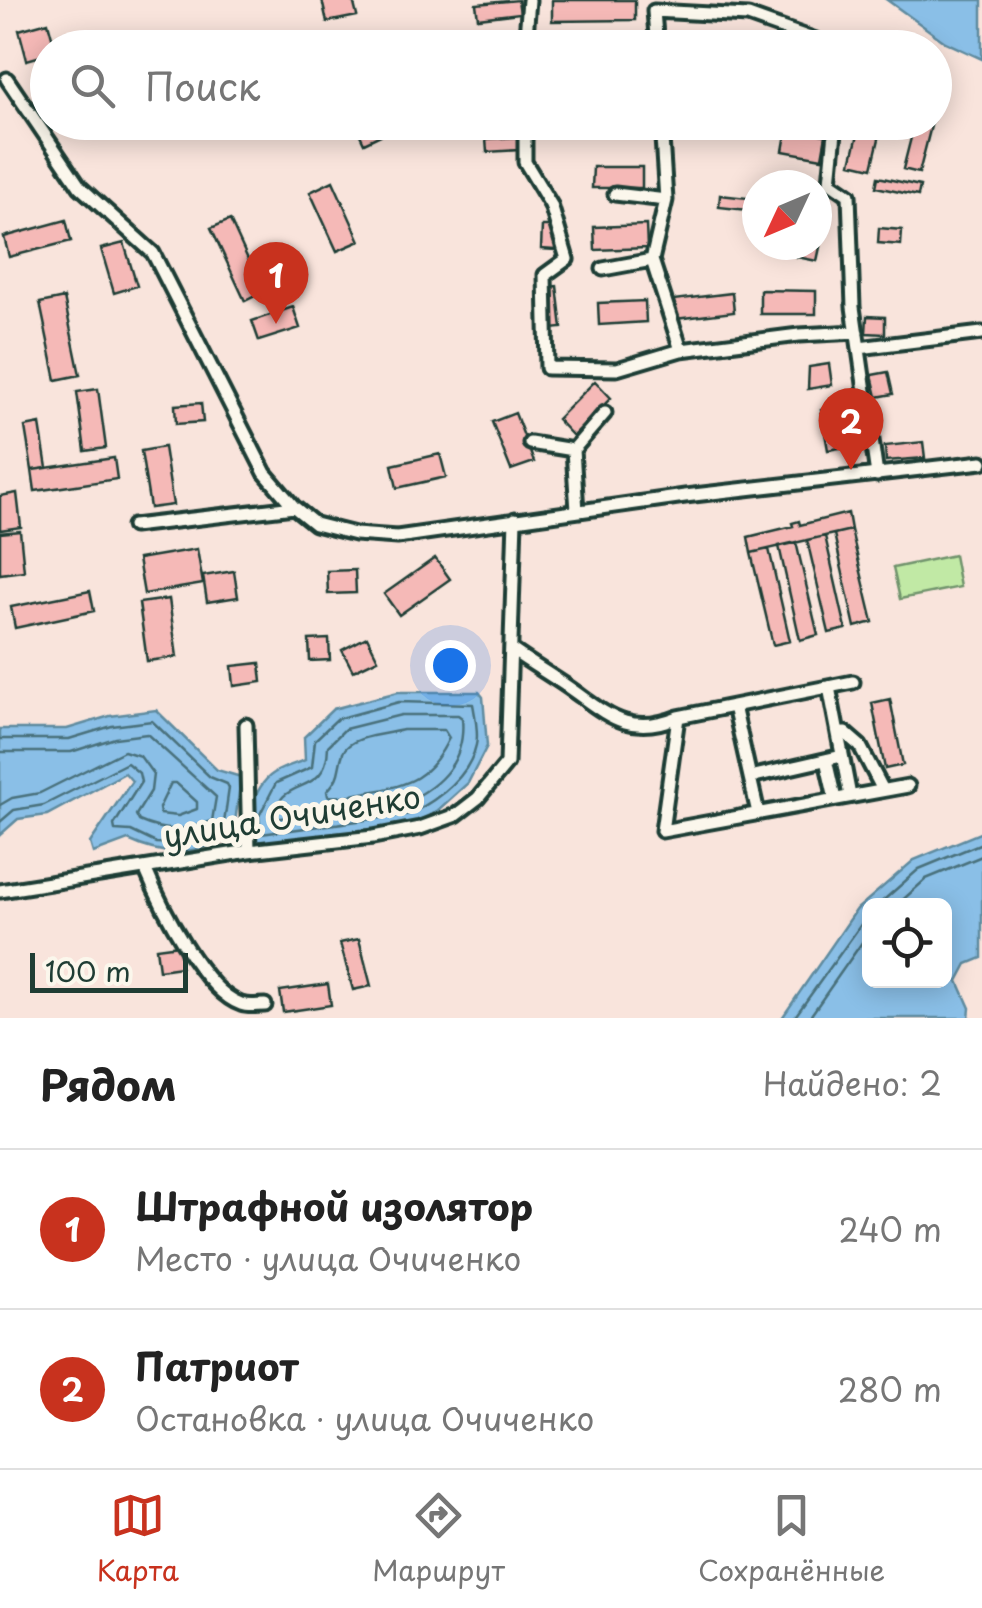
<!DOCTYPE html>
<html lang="ru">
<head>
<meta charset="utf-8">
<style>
	body { margin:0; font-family:"Playpen Sans",sans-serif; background:#f2f2f2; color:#222 }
	.controls { position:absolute; right:30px; bottom:30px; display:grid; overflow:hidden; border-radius:15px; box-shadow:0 5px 25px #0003 }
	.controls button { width:90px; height:90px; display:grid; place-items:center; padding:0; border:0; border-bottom:2px solid #e0e0e0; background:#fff; color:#222; font:50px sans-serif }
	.compass { position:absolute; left:742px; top:170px; width:90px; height:90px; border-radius:50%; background:#fff; box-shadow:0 5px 25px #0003; rotate:226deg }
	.scale { position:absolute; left:30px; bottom:25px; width:158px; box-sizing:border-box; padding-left:10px; border:5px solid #1f3d34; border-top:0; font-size:28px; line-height:35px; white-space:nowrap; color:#1f3d34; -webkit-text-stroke:8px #fbf7ec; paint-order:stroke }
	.you { position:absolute; left:450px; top:665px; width:35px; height:35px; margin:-25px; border:8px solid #fff; border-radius:50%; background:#1a73e8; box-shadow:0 0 0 15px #1a73e833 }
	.badge { display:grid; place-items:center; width:65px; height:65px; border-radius:50%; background:#c8321e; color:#fff; font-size:32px; font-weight:700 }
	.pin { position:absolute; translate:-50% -82px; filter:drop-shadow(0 2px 5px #0008) }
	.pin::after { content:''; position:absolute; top:52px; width:35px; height:30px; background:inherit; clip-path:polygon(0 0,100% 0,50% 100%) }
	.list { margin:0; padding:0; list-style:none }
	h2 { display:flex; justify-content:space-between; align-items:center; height:130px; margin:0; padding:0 40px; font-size:42px }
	h2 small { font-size:32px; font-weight:400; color:#767676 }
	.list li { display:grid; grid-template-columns:65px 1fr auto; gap:30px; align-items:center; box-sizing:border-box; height:160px; padding:0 40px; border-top:2px solid #e0e0e0 }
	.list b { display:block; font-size:38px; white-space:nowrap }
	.list p { margin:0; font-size:32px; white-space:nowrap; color:#767676 }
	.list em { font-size:32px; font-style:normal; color:#767676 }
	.icon { flex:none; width:55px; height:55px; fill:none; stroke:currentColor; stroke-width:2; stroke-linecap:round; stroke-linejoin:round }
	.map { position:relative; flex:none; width:982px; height:1018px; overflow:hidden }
	.search { position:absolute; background:#fff; box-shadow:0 5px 25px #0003; left:30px; right:30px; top:30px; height:110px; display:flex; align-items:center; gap:25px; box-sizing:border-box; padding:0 35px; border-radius:55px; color:#767676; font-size:38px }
	.sheet { height:450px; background:#fff }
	nav { display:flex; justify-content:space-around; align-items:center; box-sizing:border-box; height:140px; border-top:2px solid #e0e0e0; background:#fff; font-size:28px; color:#767676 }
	nav a { display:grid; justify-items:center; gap:5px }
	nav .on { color:#c8321e }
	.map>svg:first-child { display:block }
	.green { fill:#c1e9a5; stroke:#70936c; stroke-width:2.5 }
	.water { fill:#8abfe7; stroke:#5f8b9f; stroke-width:2.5; fill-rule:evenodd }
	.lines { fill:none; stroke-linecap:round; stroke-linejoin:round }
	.shore { stroke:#4a717c; stroke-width:2.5 }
	.building { fill:#f5b9b7; stroke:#1f3d34; stroke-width:2.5 }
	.minor-casing { stroke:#1f3d34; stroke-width:19 }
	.minor { stroke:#fbf7ec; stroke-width:11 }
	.labels { text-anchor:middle; stroke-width:10; stroke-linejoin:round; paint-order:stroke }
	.street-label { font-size:32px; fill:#1f3d34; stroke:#fbf7ec }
</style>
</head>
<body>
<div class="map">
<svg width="982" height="1018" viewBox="0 0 982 1018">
	<rect width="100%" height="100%" fill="#f9e4dc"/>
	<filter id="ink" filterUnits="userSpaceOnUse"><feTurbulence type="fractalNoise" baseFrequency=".01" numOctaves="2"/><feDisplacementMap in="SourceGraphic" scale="20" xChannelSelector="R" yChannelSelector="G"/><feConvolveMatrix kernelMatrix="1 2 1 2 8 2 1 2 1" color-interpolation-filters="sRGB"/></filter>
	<g filter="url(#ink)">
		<path class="green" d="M 954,555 L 960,587 L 900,599 L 893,568 Z"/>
		<path class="water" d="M 887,0 L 982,0 L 982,59 L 945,42 Z
			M 398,692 L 479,692 L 483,697 L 487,746 L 468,783 L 437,811 L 414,823 L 258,847 C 242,826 253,786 274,773 C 283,767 295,764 305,760 L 304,737 L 333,709 Z
			M 156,710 L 217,770 L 241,777 L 233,838 C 190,852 171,860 128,840 L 93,853 L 90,843 L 132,781 L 125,773 L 47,815 L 18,819 L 0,835 L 0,729 L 67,729 L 110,716 Z
			M 982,832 L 982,958 L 967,964 L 958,981 L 970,1008 L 969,1018 L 782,1018 L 857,909 L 914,860 ZM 870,906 L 944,906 L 944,981 L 870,981 Z"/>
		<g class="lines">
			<path class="shore" d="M 399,702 L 473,704 C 475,715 479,733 476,745 C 469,777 437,800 410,814 L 261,834 L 259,816 L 276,783 L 312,767 L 315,740 L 337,719 Z
				M 401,715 L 458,715 L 462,718 C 466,760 442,785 406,802 L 274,819 C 279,772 327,801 328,746 L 345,729 Z
				M 403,730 L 444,730 L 449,738 C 430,778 409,786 368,792 C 355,794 341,798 328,796 L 327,791 C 342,775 337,770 343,753 C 348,736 388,734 403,730 Z
				M 0,739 L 69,739 L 112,726 L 152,721 L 210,777 L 227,784 L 229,788 L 223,830 L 181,844 L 156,843 L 131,831 L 115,830 L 114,825 L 141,782 L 139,773 L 127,763 L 44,805 L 14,810 L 0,822
				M 0,752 L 71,752 L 115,738 L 147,734 L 216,797 L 212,821 C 184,831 166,833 139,821 L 136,815 L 151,791 L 153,774 L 140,756 L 124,751 L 40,793 L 12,798 L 0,805
				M 171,783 L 176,783 L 197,802 L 197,809 L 178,816 L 160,814 L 159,808 Z
				M 877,906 L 919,869 L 982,843
				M 896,906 L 926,879 L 982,856
				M 794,1018 L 870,912
				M 809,1018 L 870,931"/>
		</g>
		<path class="building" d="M 322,0 L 353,0 L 357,16 L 327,22 Z
			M 518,0 L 520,13 L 478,18 L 476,4 Z
			M 552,0 L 635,0 L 635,20 L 552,21 Z
			M 48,22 L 55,48 L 48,48 L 48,54 L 27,60 L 19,30 Z
			M 354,122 L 382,122 L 387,132 L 364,143 Z
			M 861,122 L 883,122 L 872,168 L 851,163 Z
			M 915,122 L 932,122 L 919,173 L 903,169 Z
			M 787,128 L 826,135 L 822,158 L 783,151 Z
			M 519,137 L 519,150 L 487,152 L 486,139 Z
			M 593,167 L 642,167 L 642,188 L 592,188 Z
			M 878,177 L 920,186 L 918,196 L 876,187 Z
			M 333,181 L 360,241 L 337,251 L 310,192 Z
			M 720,195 L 757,199 L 757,211 L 719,207 Z
			M 66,220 L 71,241 L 9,257 L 4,237 Z
			M 230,220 L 263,292 L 245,301 L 211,228 Z
			M 646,225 L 647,248 L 595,250 L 594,227 Z
			M 542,226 L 556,226 L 555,250 L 541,249 Z
			M 879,228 L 902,230 L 901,245 L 878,243 Z
			M 124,243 L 137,286 L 114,293 L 101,249 Z
			M 799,245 L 820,247 L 817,261 L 797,257 Z
			M 557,286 L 562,328 L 552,329 L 547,287 Z
			M 760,290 L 816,291 L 816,314 L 760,314 Z
			M 732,293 L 734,312 L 675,319 L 673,300 Z
			M 64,298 L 80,375 L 56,380 L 40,303 Z
			M 645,301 L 646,322 L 599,325 L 598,303 Z
			M 293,307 L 300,328 L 259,341 L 252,321 Z
			M 867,316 L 885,317 L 885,334 L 866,333 Z
			M 829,364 L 832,385 L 808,389 L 809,367 Z
			M 888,372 L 893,394 L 877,397 L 872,375 Z
			M 595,381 L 611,398 L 573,436 L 557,419 Z
			M 98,389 L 106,448 L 85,451 L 77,392 Z
			M 201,403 L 203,422 L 176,424 L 175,405 Z
			M 837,407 L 845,447 L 828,450 L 821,410 Z
			M 515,413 L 534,462 L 511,470 L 492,422 Z
			M 40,424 L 47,468 L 32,470 L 25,427 Z
			M 923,442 L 925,458 L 886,461 L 885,446 Z
			M 164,447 L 173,505 L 150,508 L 141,451 Z
			M 440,454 L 446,477 L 397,488 L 392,465 Z
			M 114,458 L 117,479 L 35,491 L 32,470 Z
			M 17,493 L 21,527 L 0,530 L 0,496 Z
			M 848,513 L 851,530 L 751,553 L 748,537 L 793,526 L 792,523 L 799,521 L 800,525 Z
			M 851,530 L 873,622 L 855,627 L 834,534 Z
			M 20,531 L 24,571 L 0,574 L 0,533 Z
			M 825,536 L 846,629 L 829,633 L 807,540 Z
			M 796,542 L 818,635 L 800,640 L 779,546 Z
			M 197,549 L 203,584 L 144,594 L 138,559 Z
			M 769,549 L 790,641 L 773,645 L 751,553 Z
			M 435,558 L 450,579 L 399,615 L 384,594 Z
			M 355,570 L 356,593 L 328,594 L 327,571 Z
			M 234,571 L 238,597 L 207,602 L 203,576 Z
			M 90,591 L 94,611 L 15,628 L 11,607 Z
			M 169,599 L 177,657 L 147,661 L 139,603 Z
			M 367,637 L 378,659 L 353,671 L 342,650 Z
			M 329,639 L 330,660 L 310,661 L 309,640 Z
			M 260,663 L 262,682 L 234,686 L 232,666 Z
			M 890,699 L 903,765 L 885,769 L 872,703 Z
			M 359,939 L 371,986 L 353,990 L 340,943 Z
			M 179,945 L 181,967 L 159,970 L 156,948 Z
			M 328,984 L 331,1005 L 283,1012 L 280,991 Z"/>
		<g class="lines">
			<g class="minor-casing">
				<path id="minor" d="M 525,48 L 529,0
					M 657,48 L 654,11 L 748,16 L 838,48
					M 7,79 L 80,187 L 153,253 L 265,473 L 294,507 L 315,524 L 355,534 L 397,537 L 685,496 L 982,462
					M 525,122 L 525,162 L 551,205 L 567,259 L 545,275 L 547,368 L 617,369 L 681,350 L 799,335 L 857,332
					M 661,122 L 666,200
					M 836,122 L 830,182 L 849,195 L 853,307 L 877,475
					M 615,194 L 666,200 L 652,260
					M 603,269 L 652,260 L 681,350
					M 859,348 L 982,333
					M 530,443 L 573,450
					M 577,511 L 573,450 L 605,413
					M 133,526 L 294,507
					M 512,650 C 529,662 547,673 565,685 C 605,712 626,738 678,717
					M 853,682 L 678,717 L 662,831 L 908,786
					M 829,687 L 850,796
					M 734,706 L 758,813
					M 246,725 L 249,851
					M 838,734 L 845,733 L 860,746 L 883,790
					M 826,760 L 835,799
					M 750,777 L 842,756
					M 145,868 C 160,904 203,991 241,1004 C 249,1007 257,1005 265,1005
					M 0,891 L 249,851 L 373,837 L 420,828 L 456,815 L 478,798 L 507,763 L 515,519"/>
			</g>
			<use href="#minor" class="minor"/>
		</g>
	</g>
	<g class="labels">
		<g class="street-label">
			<text transform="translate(292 817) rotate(-9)" y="11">улица Очиченко</text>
		</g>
	</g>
</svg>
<div class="controls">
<button><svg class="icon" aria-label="locate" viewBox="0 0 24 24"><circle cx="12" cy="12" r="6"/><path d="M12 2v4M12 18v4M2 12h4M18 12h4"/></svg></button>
</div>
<svg class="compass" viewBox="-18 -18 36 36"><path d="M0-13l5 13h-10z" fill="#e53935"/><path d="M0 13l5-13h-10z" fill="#767676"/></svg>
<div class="scale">100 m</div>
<div class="you"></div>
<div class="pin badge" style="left:276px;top:324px">1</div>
<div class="pin badge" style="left:851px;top:470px">2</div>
<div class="search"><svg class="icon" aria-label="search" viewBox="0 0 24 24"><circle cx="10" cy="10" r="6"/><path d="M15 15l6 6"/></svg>Поиск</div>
</div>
<section class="sheet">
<h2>Рядом<small>Найдено: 2</small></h2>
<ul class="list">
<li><span class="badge">1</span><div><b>Штрафной изолятор</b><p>Место · улица Очиченко</p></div><em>240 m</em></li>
<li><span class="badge">2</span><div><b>Патриот</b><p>Остановка · улица Очиченко</p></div><em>280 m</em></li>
</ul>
</section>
<nav>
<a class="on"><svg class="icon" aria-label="map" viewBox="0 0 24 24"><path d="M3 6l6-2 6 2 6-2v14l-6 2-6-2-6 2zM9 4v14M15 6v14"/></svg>Карта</a>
<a><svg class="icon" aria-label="directions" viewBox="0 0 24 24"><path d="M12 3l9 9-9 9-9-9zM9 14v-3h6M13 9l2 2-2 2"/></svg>Маршрут</a>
<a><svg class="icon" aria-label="saved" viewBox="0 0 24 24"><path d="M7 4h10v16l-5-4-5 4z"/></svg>Сохранённые</a>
</nav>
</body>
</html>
